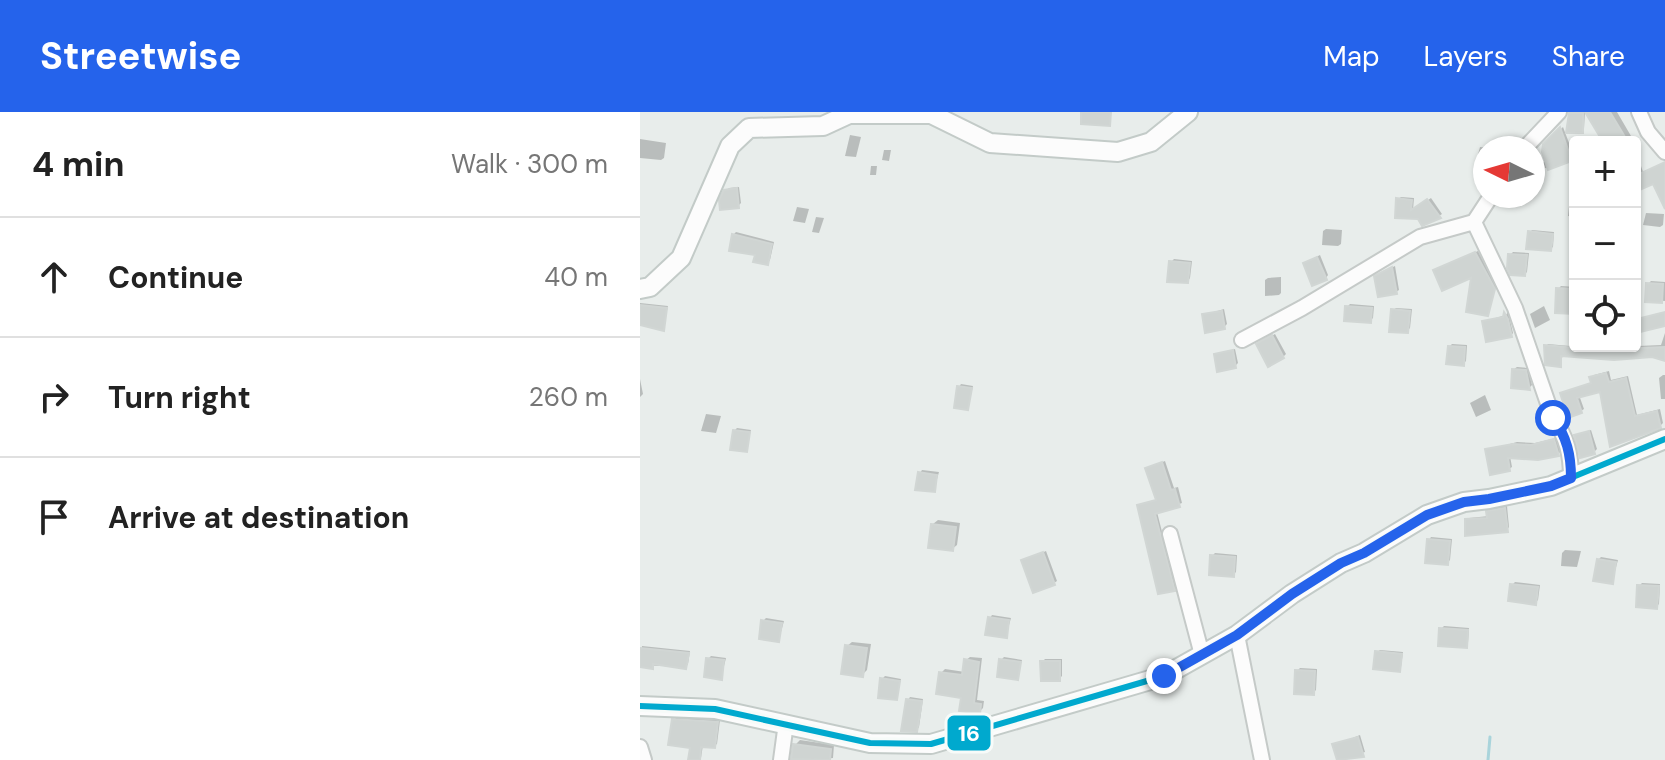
<!DOCTYPE html>
<html lang="en">
<head>
<meta charset="utf-8">
<style>
	body { margin:0; font-family:"DM Sans",sans-serif; background:#f2f2f2; color:#222 }
	.controls { position:absolute; right:24px; top:24px; display:grid; overflow:hidden; border-radius:8px; box-shadow:0 2px 6px #0004 }
	.controls button { width:72px; height:72px; display:grid; place-items:center; padding:0; border:0; border-bottom:2px solid #e0e0e0; background:#fff; color:#222; font:40px sans-serif }
	.compass { position:absolute; left:833px; top:24px; width:72px; height:72px; border-radius:50%; background:#fff; box-shadow:0 2px 6px #0004; rotate:275deg }
	.stop { position:absolute; width:24px; height:24px; margin:-18px; border:6px solid #2563eb; border-radius:50%; background:#fff }
	.stop.end { background:#2563eb; border-color:#fff; box-shadow:0 2px 8px #0008 }
	.list { margin:0; padding:0; list-style:none }
	h2 { display:flex; justify-content:space-between; align-items:center; height:104px; margin:0; padding:0 32px; font-size:34px }
	h2 small { font-size:26px; font-weight:400; color:#767676 }
	.list li { display:grid; grid-template-columns:52px 1fr auto; gap:24px; align-items:center; box-sizing:border-box; height:120px; padding:0 32px; border-top:2px solid #e0e0e0 }
	.list b { display:block; font-size:30px; white-space:nowrap }
	.list em { font-size:26px; font-style:normal; color:#767676 }
	.icon { flex:none; width:44px; height:44px; fill:none; stroke:currentColor; stroke-width:2; stroke-linecap:round; stroke-linejoin:round }
	.map { position:relative; flex:none; width:1025px; height:648px; overflow:hidden }
	header { display:flex; align-items:center; gap:48px; box-sizing:border-box; height:112px; padding:0 40px; background:#2563eb; color:#fff }
	header strong { font-size:38px }
	nav { display:flex; gap:44px; margin-inline-start:auto; font-size:28px }
	main { display:flex }
	aside { flex:1; background:#fff }
	.map>svg:first-child { display:block }
	.shadow { fill:#0003 }
	.lines { fill:none; stroke-linecap:round; stroke-linejoin:round }
	.stream { stroke:#a9d4db; stroke-width:3 }
	.building { fill:#cfd4d2; stroke:#d1d6d4; stroke-width:2 }
	.street-casing { stroke:#c5cac8; stroke-width:18 }
	.secondary-casing { stroke:#c3cbc8; stroke-width:22 }
	.street { stroke:#fcfcfc; stroke-width:14 }
	.secondary { stroke:#fcfcfc; stroke-width:18 }
	.bus-1-casing { stroke:#f7fbf9; stroke-width:12 }
	.bus-1 { stroke:#00a9ce; stroke-width:6 }
	.route { stroke:#2563eb; stroke-width:10 }
	.line-badge { stroke:#f7fbf9; stroke-width:3 }
	.badge-label { font-size:22px; text-anchor:middle; font-weight:bold; fill:#fff }
</style>
</head>
<body>
<header>
<strong>Streetwise</strong>
<nav><a>Map</a><a>Layers</a><a>Share</a></nav>
</header>
<main>
<aside>
<h2>4 min<small>Walk · 300 m</small></h2>
<ul class="list">
<li><svg class="icon" aria-label="ahead" viewBox="0 0 24 24"><path d="M12 20V5M6 11l6-6 6 6"/></svg><div><b>Continue</b></div><em>40 m</em></li>
<li><svg class="icon" aria-label="right" viewBox="0 0 24 24"><path d="M7 20v-9h11M14 6l5 5-5 5"/></svg><div><b>Turn right</b></div><em>260 m</em></li>
<li><svg class="icon" aria-label="arrive" viewBox="0 0 24 24"><path d="M6 21V4h12l-3 4 3 4H6"/></svg><div><b>Arrive at destination</b></div></li>
</ul>
</aside>
<div class="map">
<svg width="1025" height="648" viewBox="0 0 1025 648">
	<rect width="100%" height="100%" fill="#e8edeb"/>
	<path class="shadow" d="M 932,0 L 945,0 L 944,17 L 942,19 L 931,2 Z
		M 948,0 L 977,0 L 991,24 L 984,30 L 965,30 Z
		M 923,15 L 934,44 L 896,60 L 900,70 L 893,74 L 893,55 L 907,49 L 905,32 Z
		M 210,23 L 221,25 L 216,45 L 205,44 Z
		M 0,27 L 26,31 L 24,46 L 21,48 L 0,46 Z
		M 840,35 L 850,36 L 845,36 L 845,50 L 836,50 Z
		M 244,38 L 251,38 L 249,49 L 242,48 Z
		M 1025,50 L 1025,89 L 1014,69 L 995,78 L 995,57 L 1001,54 L 1003,60 Z
		M 231,54 L 237,54 L 236,63 L 230,63 Z
		M 99,75 L 101,91 L 98,94 L 86,79 L 89,76 Z
		M 932,81 L 935,82 L 935,105 L 928,104 L 930,84 Z
		M 761,85 L 774,86 L 773,98 L 791,86 L 802,102 L 799,104 L 779,105 L 758,87 Z
		M 157,95 L 169,97 L 165,111 L 153,109 Z
		M 1006,101 L 1024,102 L 1023,113 L 1020,115 L 1003,113 Z
		M 176,105 L 184,106 L 179,121 L 172,120 Z
		M 686,117 L 702,118 L 701,132 L 698,134 L 682,133 L 683,119 Z
		M 892,118 L 914,120 L 913,135 L 910,137 L 890,120 Z
		M 96,120 L 134,130 L 130,148 L 127,151 L 93,123 Z
		M 838,139 L 856,174 L 848,202 L 834,163 L 796,158 Z
		M 873,140 L 889,141 L 887,160 L 885,162 L 870,143 Z
		M 680,143 L 688,163 L 686,166 L 665,151 Z
		M 534,147 L 552,149 L 550,166 L 548,169 L 531,150 Z
		M 755,154 L 759,178 L 756,180 L 739,162 Z
		M 641,165 L 641,181 L 639,183 L 625,184 L 625,168 L 628,166 Z
		M 1011,169 L 1025,170 L 1025,189 L 1007,188 L 1008,172 Z
		M 921,174 L 935,175 L 935,200 L 918,177 Z
		M 0,191 L 28,194 L 23,217 L 0,211 Z
		M 710,192 L 734,194 L 733,206 L 730,209 L 707,195 Z
		M 904,194 L 910,208 L 895,216 L 890,202 Z
		M 756,196 L 772,197 L 770,216 L 767,219 L 753,198 Z
		M 584,197 L 587,212 L 584,215 L 564,203 Z
		M 868,200 L 873,221 L 871,224 L 845,209 L 866,203 Z
		M 1025,221 L 1025,247 L 1012,243 L 923,243 L 920,252 L 906,234 L 908,232 L 952,236 L 1021,233 Z
		M 635,222 L 646,242 L 643,245 L 621,230 Z
		M 812,232 L 827,233 L 826,249 L 823,252 L 809,235 Z
		M 595,237 L 598,251 L 595,254 L 576,243 Z
		M 877,255 L 888,256 L 892,273 L 889,276 L 874,257 Z
		M 969,259 L 971,268 L 988,264 L 997,303 L 1020,297 L 1023,311 L 1020,314 L 972,332 L 961,277 L 939,283 L 944,297 L 941,299 L 922,282 L 952,270 L 951,266 L 954,263 Z
		M 1023,263 L 1025,263 L 1025,287 L 1021,287 L 1019,266 Z
		M 0,267 L 3,282 L 0,285 Z
		M 321,272 L 333,274 L 328,296 L 319,275 Z
		M 845,283 L 851,298 L 836,305 L 830,291 Z
		M 66,302 L 81,304 L 76,321 L 61,319 Z
		M 97,316 L 111,318 L 106,338 L 94,319 Z
		M 951,318 L 957,337 L 954,340 L 936,324 Z
		M 916,326 L 921,339 L 918,342 L 870,344 L 872,355 L 869,357 L 848,338 L 877,330 L 895,331 Z
		M 525,349 L 534,376 L 538,375 L 542,391 L 517,400 L 536,475 L 534,477 L 499,394 L 517,387 L 508,356 Z
		M 282,358 L 299,360 L 294,378 L 280,361 Z
		M 867,394 L 869,415 L 867,418 L 827,408 L 829,406 L 849,404 L 851,397 Z
		M 298,408 L 320,411 L 317,433 L 312,437 L 293,412 Z
		M 791,425 L 812,427 L 810,448 L 807,451 L 789,428 Z
		M 925,438 L 941,439 L 937,455 L 921,454 L 922,441 Z
		M 406,439 L 417,469 L 414,471 L 384,449 Z
		M 575,441 L 597,443 L 596,460 L 593,463 L 572,444 Z
		M 961,445 L 978,448 L 972,470 L 958,448 Z
		M 875,470 L 900,473 L 898,488 L 895,491 L 872,473 Z
		M 1002,471 L 1020,472 L 1019,492 L 1016,495 L 999,474 Z
		M 352,503 L 371,506 L 366,524 L 350,506 Z
		M 126,506 L 144,509 L 139,527 L 123,509 Z
		M 804,514 L 829,516 L 828,531 L 826,534 L 801,517 Z
		M 212,530 L 231,532 L 227,558 L 222,563 L 207,534 Z
		M 2,534 L 50,539 L 48,552 L 46,555 L 0,553 Z
		M 740,538 L 763,540 L 761,555 L 759,558 L 737,540 Z
		M 71,544 L 86,546 L 81,566 L 68,547 Z
		M 330,545 L 342,546 L 337,588 L 344,589 L 343,596 L 339,600 L 301,561 L 305,557 L 325,560 L 326,548 Z
		M 364,545 L 382,548 L 377,566 L 361,548 Z
		M 405,547 L 422,547 L 422,564 L 419,567 L 402,550 Z
		M 660,556 L 677,557 L 676,578 L 673,581 L 657,559 Z
		M 245,564 L 261,567 L 256,586 L 242,567 Z
		M 270,585 L 283,587 L 279,615 L 277,618 L 268,588 Z
		M 36,606 L 80,608 L 77,632 L 74,634 L 63,633 L 61,646 L 57,648 L 52,634 L 34,608 Z
		M 720,623 L 725,640 L 699,648 L 695,633 Z
		M 160,628 L 194,633 L 193,646 L 172,648 L 153,645 L 155,633 Z"/>
	<g class="lines">
		<path class="stream" d="M 848,648 L 850,625"/>
	</g>
	<path class="building" d="M 441,0 L 471,0 L 470,14 L 441,12 Z
		M 945,0 L 970,0 L 988,30 L 963,30 Z
		M 929,1 L 943,1 L 943,21 L 926,21 Z
		M 920,15 L 932,49 L 908,58 L 902,40 L 903,32 Z
		M 1025,50 L 1025,97 L 1013,72 L 995,80 L 995,64 Z
		M 97,76 L 99,96 L 80,98 L 79,88 L 84,78 Z
		M 756,86 L 772,88 L 771,98 L 787,87 L 801,106 L 782,114 L 778,107 L 755,106 Z
		M 888,119 L 913,122 L 911,139 L 886,137 Z
		M 92,122 L 132,132 L 128,153 L 113,150 L 115,143 L 89,139 Z
		M 835,140 L 855,177 L 848,204 L 826,200 L 831,166 L 802,179 L 793,158 Z
		M 868,142 L 887,143 L 885,164 L 870,163 L 867,156 Z
		M 677,145 L 687,168 L 672,174 L 663,151 Z
		M 529,149 L 550,151 L 548,171 L 527,170 Z
		M 752,155 L 757,182 L 738,185 L 734,164 Z
		M 1006,171 L 1023,172 L 1022,191 L 1005,190 Z
		M 916,176 L 935,177 L 935,202 L 915,201 Z
		M 0,193 L 27,196 L 24,219 L 0,213 Z
		M 705,194 L 732,196 L 731,211 L 704,209 Z
		M 751,197 L 770,199 L 768,221 L 749,220 Z
		M 582,199 L 585,217 L 565,221 L 562,202 Z
		M 864,200 L 868,207 L 872,225 L 846,230 L 842,209 L 863,205 Z
		M 1025,200 L 1025,214 L 1000,220 L 997,207 Z
		M 632,223 L 644,246 L 628,255 L 616,232 Z
		M 904,233 L 937,236 L 949,234 L 950,238 L 1025,235 L 1025,249 L 1012,245 L 974,248 L 921,244 L 921,255 L 905,253 Z
		M 808,234 L 825,235 L 824,254 L 806,252 Z
		M 593,238 L 596,256 L 577,260 L 574,242 Z
		M 872,257 L 886,258 L 890,278 L 871,276 Z
		M 966,261 L 969,270 L 986,266 L 995,304 L 1017,299 L 1021,316 L 970,335 L 960,280 L 937,286 L 942,301 L 928,306 L 920,281 L 951,271 L 949,265 Z
		M 317,274 L 332,276 L 328,298 L 314,296 Z
		M 93,318 L 110,320 L 107,340 L 90,338 Z
		M 949,319 L 955,342 L 940,346 L 934,323 Z
		M 914,327 L 919,344 L 898,348 L 868,346 L 870,359 L 850,363 L 845,337 L 873,332 L 891,333 Z
		M 522,350 L 531,378 L 535,377 L 540,395 L 515,402 L 535,479 L 518,482 L 497,393 L 516,388 L 505,356 Z
		M 278,360 L 297,363 L 295,380 L 275,378 Z
		M 865,396 L 868,420 L 825,424 L 825,407 L 847,406 L 846,399 Z
		M 291,412 L 316,415 L 313,439 L 288,436 Z
		M 787,427 L 810,429 L 808,453 L 785,451 Z
		M 403,440 L 415,473 L 393,481 L 381,448 Z
		M 570,443 L 595,445 L 594,465 L 569,463 Z
		M 957,447 L 976,450 L 973,472 L 953,469 Z
		M 870,472 L 898,475 L 896,493 L 868,489 Z
		M 997,473 L 1019,474 L 1017,497 L 996,495 Z
		M 348,505 L 369,508 L 367,526 L 345,523 Z
		M 121,508 L 142,511 L 139,530 L 119,527 Z
		M 799,516 L 828,518 L 827,536 L 798,534 Z
		M 205,533 L 227,536 L 223,565 L 201,562 Z
		M 0,536 L 49,541 L 46,557 L 13,552 L 13,557 L 0,555 Z
		M 735,539 L 762,542 L 760,560 L 733,557 Z
		M 66,546 L 84,548 L 82,568 L 64,565 Z
		M 324,547 L 339,550 L 334,591 L 341,592 L 340,602 L 319,599 L 321,586 L 296,582 L 299,560 L 322,563 Z
		M 359,547 L 381,550 L 378,568 L 357,565 Z
		M 400,549 L 420,549 L 420,569 L 401,569 Z
		M 655,558 L 675,559 L 674,583 L 654,582 Z
		M 240,566 L 260,569 L 257,588 L 238,586 Z
		M 266,587 L 282,589 L 277,620 L 261,619 Z
		M 32,607 L 78,610 L 75,636 L 61,635 L 60,648 L 48,648 L 50,636 L 28,633 Z
		M 718,625 L 724,645 L 697,648 L 692,632 Z
		M 153,632 L 191,637 L 190,648 L 151,647 Z"/>
	<g class="lines">
		<g class="street-casing">
			<path id="street" d="M 999,0 L 1008,20 L 1025,40
				M 885,36 L 919,0
				M 851,84 L 834,110 L 875,196 L 913,306 C 927,325 931,343 931,366
				M 602,228 L 662,196 L 780,125 L 834,110
				M 530,422 L 562,543
				M 597,523 L 622,648
				M 0,635 L 4,648
				M 141,648 L 146,611"/>
		</g>
		<g class="secondary-casing">
			<path id="secondary" d="M 0,177 L 10,175 L 41,146 L 90,34 L 109,16 L 183,14 L 209,2 L 291,2 L 350,31 L 478,40 L 511,30 L 548,0
				M 0,594 L 75,597 L 230,631 L 291,632 L 524,564 L 597,523 L 652,482 L 701,451 L 724,441 L 787,403 L 824,390 L 849,387 L 911,374 L 1025,327"/>
		</g>
		<use href="#street" class="street"/>
		<use href="#secondary" class="secondary"/>
		<g class="bus-1-casing">
			<path id="bus-1" d="M 0,594 L 75,597 L 230,631 L 291,632 L 524,564 L 597,523 L 652,482 L 701,451 L 724,441 L 787,403 L 824,390 L 849,387 L 911,374 L 1025,327"/>
		</g>
		<use href="#bus-1" class="bus-1"/>
	</g>
	<g class="lines">
		<path class="route" d="M 524,564 L 597,523 L 652,482 L 701,451 L 724,441 L 787,403 L 824,390 L 849,387 L 911,374 L 931,366 C 931,343 927,325 913,306"/>
	</g>
	<rect class="line-badge" x="306" y="602" width="46" height="38" rx="8" fill="#00a9ce"/>
	<g class="badge-label">
		<text x="329" y="629">16</text>
	</g>
</svg>
<div class="controls">
<button>+</button>
<button>−</button>
<button><svg class="icon" aria-label="locate" viewBox="0 0 24 24"><circle cx="12" cy="12" r="6"/><path d="M12 2v4M12 18v4M2 12h4M18 12h4"/></svg></button>
</div>
<svg class="compass" viewBox="-18 -18 36 36"><path d="M0-13l5 13h-10z" fill="#e53935"/><path d="M0 13l5-13h-10z" fill="#767676"/></svg>
<div class="stop" style="left:913px;top:306px"></div>
<div class="stop end" style="left:524px;top:564px"></div>
</div>
</main>
</body>
</html>
